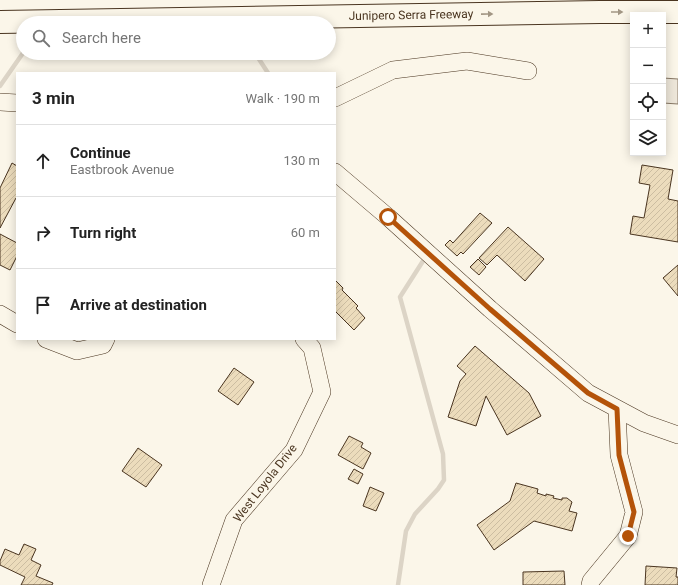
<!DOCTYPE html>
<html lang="en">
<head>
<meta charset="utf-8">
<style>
	body { margin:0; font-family:Roboto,sans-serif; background:#f6f6f6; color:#222 }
	.controls { position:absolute; right:12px; top:12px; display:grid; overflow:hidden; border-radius:0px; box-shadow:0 2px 10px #0003 }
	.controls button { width:36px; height:36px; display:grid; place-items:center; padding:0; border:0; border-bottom:1px solid #e0e0e0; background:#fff; color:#222; font:20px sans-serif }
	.stop { position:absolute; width:12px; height:12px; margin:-9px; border:3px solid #b45309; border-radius:50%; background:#fff }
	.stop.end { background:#b45309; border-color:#fff; box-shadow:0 1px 4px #0008 }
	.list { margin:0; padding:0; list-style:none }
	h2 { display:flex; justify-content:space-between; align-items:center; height:52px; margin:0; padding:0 16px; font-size:17px }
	h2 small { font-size:13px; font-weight:400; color:#767676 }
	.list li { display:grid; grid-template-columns:26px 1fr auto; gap:12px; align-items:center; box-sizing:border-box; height:72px; padding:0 16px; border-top:1px solid #e0e0e0 }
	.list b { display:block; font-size:15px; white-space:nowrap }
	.list p { margin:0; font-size:13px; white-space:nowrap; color:#767676 }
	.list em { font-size:13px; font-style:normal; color:#767676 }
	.icon { flex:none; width:22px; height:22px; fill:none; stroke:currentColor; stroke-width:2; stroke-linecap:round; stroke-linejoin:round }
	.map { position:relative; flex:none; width:678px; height:585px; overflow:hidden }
	.search { position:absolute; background:#fff; box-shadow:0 2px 10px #0003; left:16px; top:16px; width:320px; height:44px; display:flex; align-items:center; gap:10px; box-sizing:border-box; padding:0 14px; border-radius:22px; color:#767676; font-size:15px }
	.panel { position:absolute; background:#fff; box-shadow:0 2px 10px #0003; left:16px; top:72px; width:320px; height:268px; border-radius:0px }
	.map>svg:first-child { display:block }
	.grass { fill:#ede6d9; stroke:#887966 }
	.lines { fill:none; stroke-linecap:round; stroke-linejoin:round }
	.stream { stroke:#dcd4c6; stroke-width:4.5 }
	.building { fill:url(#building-hatch); stroke:#4a3520 }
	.minor-casing { stroke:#4a3520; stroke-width:18 }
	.highway-casing { stroke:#4a3520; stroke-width:24 }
	.minor { stroke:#fbf6e9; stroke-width:17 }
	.highway { stroke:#fbf6e9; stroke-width:22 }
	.oneway { fill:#a29684 }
	.route { stroke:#b45309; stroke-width:5 }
	.labels { text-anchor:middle; stroke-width:3; stroke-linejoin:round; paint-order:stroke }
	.street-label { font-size:12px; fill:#4a3520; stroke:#fbf6e9 }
</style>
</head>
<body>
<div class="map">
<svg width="678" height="585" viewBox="0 0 678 585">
	<defs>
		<pattern id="building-hatch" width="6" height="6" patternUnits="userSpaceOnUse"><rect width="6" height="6" fill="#ecdcbc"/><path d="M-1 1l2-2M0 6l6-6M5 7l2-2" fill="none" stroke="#ccbda1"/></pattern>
	</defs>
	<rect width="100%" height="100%" fill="#fbf6e9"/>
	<path class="grass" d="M 663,78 L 678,79 L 678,104 L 663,103 Z"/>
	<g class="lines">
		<path class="stream" d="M 255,53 L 268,73
			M 0,86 L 23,53
			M 398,585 L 406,531 L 415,514 L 438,489 L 444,480 L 443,454 L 400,297 L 423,261"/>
	</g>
	<path class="building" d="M 12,163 L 17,166 L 17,198 L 16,198 L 0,228 L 0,188 Z
		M 642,165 L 673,170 L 668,199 L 678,201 L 678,242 L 630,234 L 633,216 L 644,218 L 650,185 L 639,183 Z
		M 480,213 L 492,223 L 463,254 L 461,252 L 457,256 L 445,245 L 450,240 L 453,243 Z
		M 508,227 L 544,259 L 525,281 L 497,255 L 487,265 L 479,258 Z
		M 0,234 L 17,243 L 17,256 L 10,270 L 0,265 Z
		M 478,259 L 486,267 L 479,275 L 470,267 Z
		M 678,265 L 678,296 L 663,278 Z
		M 335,280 L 343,288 L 342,290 L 358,306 L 356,308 L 365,318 L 354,330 L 335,311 Z
		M 475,346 L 529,393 L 541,416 L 507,435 L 486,396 L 476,426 L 448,417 L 460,381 L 466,374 L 457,366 Z
		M 234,368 L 254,382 L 238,405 L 218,391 Z
		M 349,436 L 363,443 L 361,447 L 371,453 L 363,469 L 338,455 Z
		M 138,448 L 162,465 L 146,487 L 122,471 Z
		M 354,469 L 363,474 L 358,484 L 348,479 Z
		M 516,483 L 538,489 L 537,493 L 546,496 L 546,494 L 554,496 L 553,498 L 562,500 L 562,498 L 567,498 L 572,502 L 569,511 L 577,513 L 572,531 L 534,521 L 494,550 L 477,525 L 510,501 Z
		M 370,487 L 384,493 L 376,511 L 363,506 Z
		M 24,544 L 36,549 L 31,560 L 41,565 L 36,576 L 53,583 L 52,585 L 21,585 L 25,577 L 0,565 L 0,561 L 5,549 L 19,555 Z
		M 646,566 L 677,568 L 676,577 L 678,577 L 678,585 L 645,585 Z
		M 564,571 L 565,585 L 523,585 L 523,572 Z"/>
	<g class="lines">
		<g class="minor-casing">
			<path id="minor" d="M 335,98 L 393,70 L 467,61 L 528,71
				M 0,102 L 17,103
				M 335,172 L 388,217 L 490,309 L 588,393 L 644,423 L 678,435
				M 0,314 L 17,324
				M 46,339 L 77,351 L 103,345 L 106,339
				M 211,585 L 234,520 L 294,450 L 322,392 L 312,348 L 304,339
				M 590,585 L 591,581 L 628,536 L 634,512 L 619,455 L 617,409"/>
		</g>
		<g class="highway-casing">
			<path id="highway" d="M 0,22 L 600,12 L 678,12"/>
		</g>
		<use href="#minor" class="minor"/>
		<use href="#highway" class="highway"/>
	</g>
	<defs><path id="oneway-solid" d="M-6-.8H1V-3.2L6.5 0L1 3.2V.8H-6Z"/></defs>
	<g class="oneway">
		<use href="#oneway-solid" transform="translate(617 12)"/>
		<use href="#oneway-solid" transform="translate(487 14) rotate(-1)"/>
	</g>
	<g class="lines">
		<path class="route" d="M 388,217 L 490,309 L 588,393 L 617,409 L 619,455 L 634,512 L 628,536"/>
	</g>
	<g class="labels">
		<g class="street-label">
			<text transform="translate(411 15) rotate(-1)" y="4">Junipero Serra Freeway</text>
			<text transform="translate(265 483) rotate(-52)" y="4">West Loyola Drive</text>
		</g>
	</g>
</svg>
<div class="controls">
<button>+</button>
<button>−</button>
<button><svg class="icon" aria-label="locate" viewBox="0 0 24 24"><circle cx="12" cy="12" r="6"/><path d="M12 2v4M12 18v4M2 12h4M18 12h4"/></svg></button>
<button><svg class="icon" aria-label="layers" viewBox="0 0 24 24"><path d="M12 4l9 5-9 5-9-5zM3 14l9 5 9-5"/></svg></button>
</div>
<div class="stop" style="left:388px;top:217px"></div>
<div class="stop end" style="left:628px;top:536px"></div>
<div class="search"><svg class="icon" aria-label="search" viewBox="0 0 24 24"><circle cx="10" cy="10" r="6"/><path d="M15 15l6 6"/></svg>Search here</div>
<section class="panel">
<h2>3 min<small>Walk · 190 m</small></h2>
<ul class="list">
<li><svg class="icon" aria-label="ahead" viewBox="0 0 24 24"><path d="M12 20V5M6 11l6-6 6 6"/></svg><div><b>Continue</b><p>Eastbrook Avenue</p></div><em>130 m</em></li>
<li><svg class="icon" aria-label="right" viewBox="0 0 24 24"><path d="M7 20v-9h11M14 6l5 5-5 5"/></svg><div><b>Turn right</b></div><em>60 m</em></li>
<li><svg class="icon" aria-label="arrive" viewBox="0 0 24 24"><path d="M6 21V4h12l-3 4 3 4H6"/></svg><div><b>Arrive at destination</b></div></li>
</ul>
</section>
</div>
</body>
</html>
